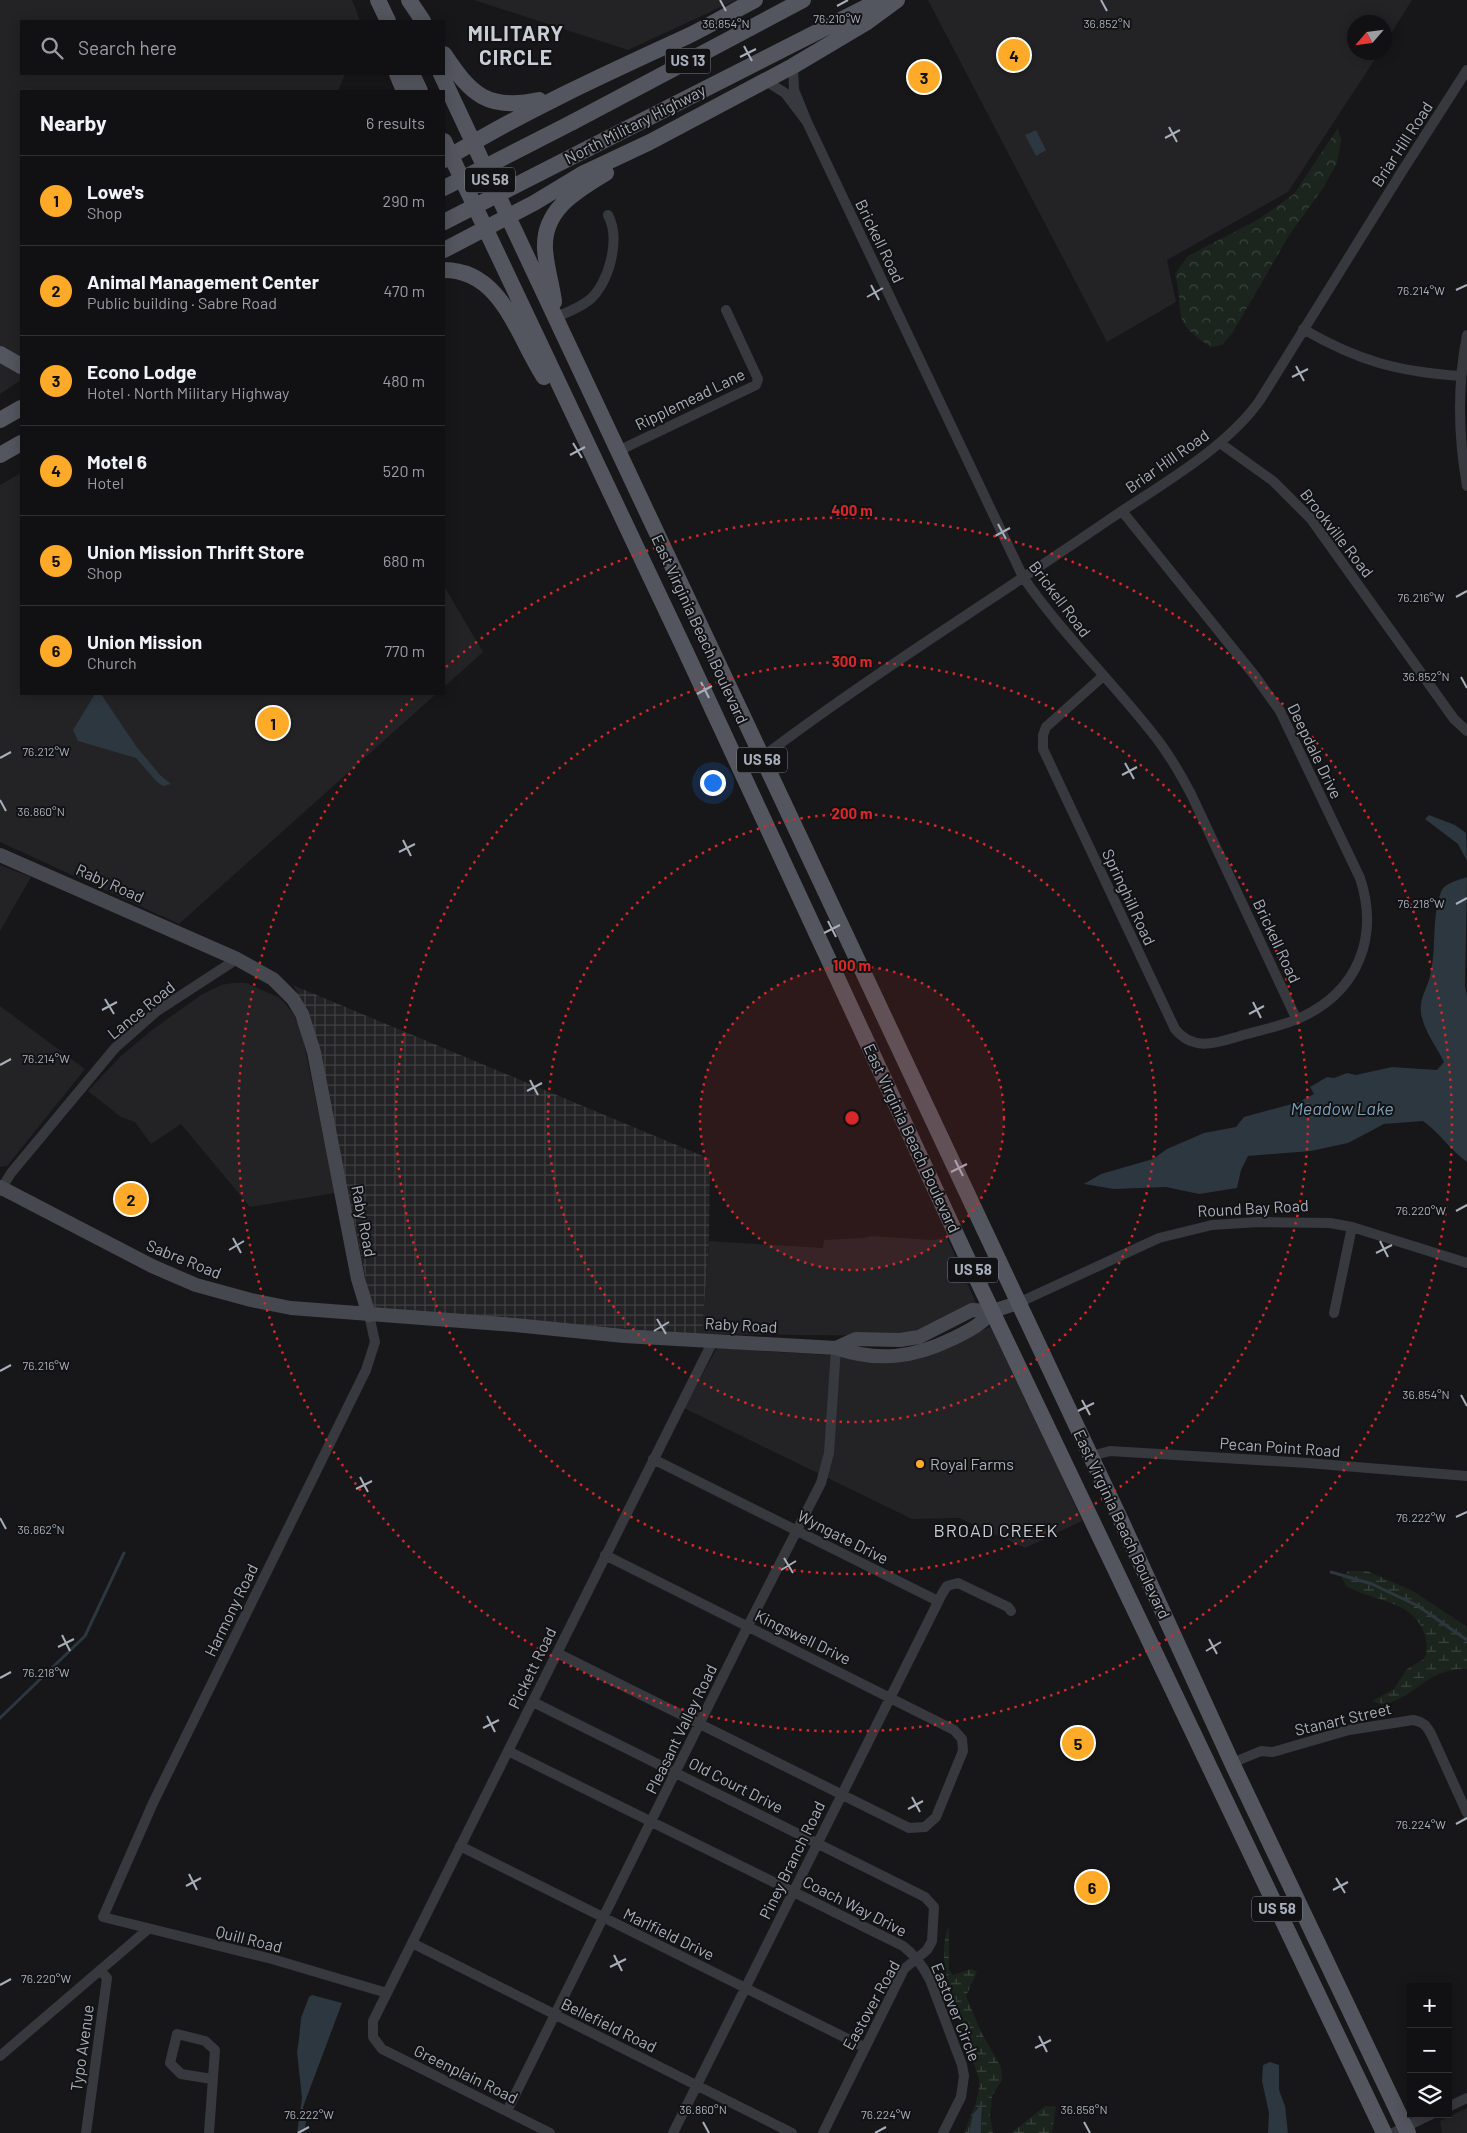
<!DOCTYPE html>
<html lang="en">
<head>
<meta charset="utf-8">
<style>
	body { margin:0; font-family:Barlow,sans-serif; background:#1a1a1c; color:#f1f3f6 }
	.controls { position:absolute; right:15px; bottom:15px; display:grid; overflow:hidden; border-radius:0px; box-shadow:0 2px 12px #0003 }
	.controls button { width:45px; height:45px; display:grid; place-items:center; padding:0; border:0; border-bottom:1px solid #303133; background:#111113; color:#f1f3f6; font:25px sans-serif }
	.compass { position:absolute; left:1347px; top:15px; width:45px; height:45px; border-radius:50%; background:#111113; box-shadow:0 2px 12px #0003; rotate:242deg }
	.you { position:absolute; left:712px; top:782px; width:18px; height:18px; margin:-12px; border:4px solid #fff; border-radius:50%; background:#1a73e8; box-shadow:0 0 0 8px #1a73e833 }
	.badge { display:grid; place-items:center; width:32px; height:32px; border-radius:50%; background:#ffaa29; color:#111; font-size:16px; font-weight:700 }
	.pin { position:absolute; translate:-50% -50%; border:2px solid #fff; box-shadow:0 1px 5px #0006 }
	.list { margin:0; padding:0; list-style:none }
	h2 { display:flex; justify-content:space-between; align-items:center; height:65px; margin:0; padding:0 20px; font-size:21px }
	h2 small { font-size:16px; font-weight:400; color:#9c9da0 }
	.list li { display:grid; grid-template-columns:32px 1fr auto; gap:15px; align-items:center; box-sizing:border-box; height:90px; padding:0 20px; border-top:1px solid #303133 }
	.list b { display:block; font-size:19px; white-space:nowrap }
	.list p { margin:0; font-size:16px; white-space:nowrap; color:#9c9da0 }
	.list em { font-size:16px; font-style:normal; color:#9c9da0 }
	.icon { flex:none; width:28px; height:28px; fill:none; stroke:currentColor; stroke-width:2; stroke-linecap:round; stroke-linejoin:round }
	.map { position:relative; flex:none; width:1467px; height:2133px; overflow:hidden }
	.search { position:absolute; background:#111113; box-shadow:0 2px 12px #0003; left:20px; top:20px; width:425px; height:55px; display:flex; align-items:center; gap:12px; box-sizing:border-box; padding:0 18px; border-radius:0px; color:#9c9da0; font-size:19px }
	.panel { position:absolute; background:#111113; box-shadow:0 2px 12px #0003; left:20px; top:90px; width:425px; height:605px; border-radius:0px }
	.map>svg:first-child { display:block }
	.built { fill:#232326 }
	.industrial { fill:url(#industrial-grid) }
	.forest { fill:url(#forest-crowns) }
	.wetland { fill:url(#wetland-marsh) }
	.water { fill:#2c373f }
	.lines { fill:none; stroke-linecap:round; stroke-linejoin:round }
	.stream { stroke:#2c373f; stroke-width:3 }
	.street { stroke:#38393f; stroke-width:10 }
	.secondary { stroke:#45484f; stroke-width:14 }
	.primary { stroke:#53565e; stroke-width:16 }
	.primary-bridge { stroke:#53565e; stroke-width:16 }
	.ticks { fill:none; stroke:#a8afba; stroke-width:2 }
	.ring { fill:none; stroke:#d62828; stroke-width:2.5; stroke-dasharray:2.5 5 }
	.poi-dot { fill:#ffaa29; stroke:#121214; stroke-width:2 }
	.labels { text-anchor:middle; stroke-width:4; stroke-linejoin:round; paint-order:stroke }
	.shield { fill:#121214; stroke:#7b8088; stroke-width:1 }
	.shield-label { font-size:15px; font-weight:bold; fill:#a8afba }
	.street-label { font-size:16px; fill:#a8afba; stroke:#121214 }
	.poi-label { font-size:16px; fill:#a8afba; stroke:#121214; text-anchor:start }
	.water-label { font-size:18px; font-style:italic; fill:#7ca0b8; stroke:#121214 }
	.neighbourhood-label { font-size:18px; letter-spacing:1px; fill:#c9cdd6; stroke:#121214 }
	.district-label { font-size:21px; font-weight:bold; letter-spacing:1px; fill:#c9cdd6; stroke:#121214 }
	.ticks-label { font-size:12px; text-anchor:middle; fill:#a8afba; stroke:#121214; stroke-width:4; stroke-linejoin:round; paint-order:stroke }
	.centre { fill:#d62828; stroke:#121214; stroke-width:2.5 }
	.ring-label { font-size:15px; text-anchor:middle; font-weight:bold; fill:#d62828; stroke:#121214; stroke-width:4; stroke-linejoin:round; paint-order:stroke }
</style>
</head>
<body>
<div class="map">
<svg width="1467" height="2133" viewBox="0 0 1467 2133">
	<defs>
		<pattern id="industrial-grid" width="8" height="8" patternUnits="userSpaceOnUse" patternTransform="scale(1.25)"><rect width="8" height="8" fill="#232326"/><path d="M0 4h8M4 0v8" fill="none" stroke="#404043"/></pattern>
		<pattern id="forest-crowns" width="20" height="18" patternUnits="userSpaceOnUse" patternTransform="scale(1.25)"><rect width="20" height="18" fill="#1c251d"/><path d="M2 6a3 3 0 1 1 6 0M12 15a3 3 0 1 1 6 0" fill="none" stroke="#3a423c"/></pattern>
		<pattern id="wetland-marsh" width="20" height="14" patternUnits="userSpaceOnUse" patternTransform="scale(1.25)"><rect width="20" height="14" fill="#1c251d"/><path d="M1 5h8M5 5V1M11 12h8M15 12V8" fill="none" stroke="#3a423c"/></pattern>
	</defs>
	<rect width="100%" height="100%" fill="#171719"/>
	<path class="built" d="M 0,0 L 352,0 L 360,21 L 21,21 L 21,74 L 345,74 L 338,91 L 21,91 L 21,380 L 0,394 Z
		M 474,0 L 736,0 L 628,50 Z
		M 928,0 L 1412,0 L 1385,43 L 1384,22 L 1354,22 L 1354,52 L 1379,53 L 1288,192 L 1167,260 L 1176,302 L 1107,342 Z
		M 21,473 L 21,694 L 436,694 L 179,924 L 0,842 L 0,485 Z
		M 444,586 L 483,652 L 444,687 Z
		M 0,865 L 31,877 L 0,931 Z
		M 233,983 L 246,983 L 280,998 L 293,1013 L 301,1029 L 335,1193 L 250,1207 L 181,1124 L 151,1144 L 135,1122 L 121,1117 L 88,1091 L 121,1056 L 152,1030 L 201,995 L 221,985 Z
		M 0,1006 L 85,1069 L 7,1166 L 0,1167 Z
		M 870,1236 L 932,1240 L 947,1238 L 976,1303 L 929,1330 L 896,1336 L 702,1334 L 709,1241 L 823,1248 L 824,1240 L 864,1238 Z
		M 994,1325 L 1082,1521 L 1025,1548 L 959,1518 L 912,1519 L 684,1408 L 717,1348 L 841,1356 L 924,1356 Z
		M 1467,2108 L 1467,2133 L 1442,2133 L 1440,2121 Z"/>
	<path class="industrial" d="M 295,986 L 710,1159 L 709,1241 L 702,1334 L 372,1310 L 321,1057 Z"/>
	<path class="forest" d="M 1338,128 L 1341,140 L 1337,163 L 1323,188 L 1288,237 L 1233,332 L 1222,345 L 1211,347 C 1168,319 1186,316 1175,274 L 1188,256 L 1259,219 L 1294,194 Z"/>
	<path class="wetland" d="M 1348,1571 L 1367,1571 L 1413,1591 L 1467,1627 L 1467,1669 C 1457,1669 1449,1670 1439,1674 C 1418,1682 1396,1712 1372,1701 L 1394,1689 L 1407,1669 L 1424,1659 C 1428,1651 1427,1644 1425,1636 C 1415,1600 1374,1602 1346,1586 L 1342,1578 Z
		M 949,1926 L 949,1970 L 953,1975 L 971,1969 L 977,1972 L 966,1996 L 981,2032 L 1001,2067 L 1002,2080 L 992,2096 L 990,2116 L 993,2133 L 981,2133 L 983,2111 L 970,2128 L 969,2133 L 965,2133 C 970,2113 981,2099 979,2078 C 966,2039 931,1963 949,1926 Z
		M 1045,2106 L 1056,2107 L 1052,2133 L 1011,2133 Z"/>
	<path class="water" d="M 1036,130 L 1046,150 L 1036,156 L 1025,135 Z
		M 95,694 L 101,694 L 136,746 L 160,775 L 171,784 L 163,786 L 157,782 L 136,758 L 78,741 L 73,730 Z
		M 1429,815 L 1455,825 L 1466,833 L 1467,861 L 1458,844 L 1425,819 Z
		M 1467,877 L 1465,986 L 1467,997 L 1467,1162 C 1450,1150 1441,1134 1423,1121 L 1384,1124 L 1348,1143 L 1311,1151 L 1248,1156 L 1241,1170 L 1237,1188 L 1199,1194 L 1166,1187 L 1114,1189 L 1084,1184 L 1101,1174 L 1153,1159 L 1167,1149 L 1204,1133 L 1236,1127 L 1244,1117 L 1299,1102 L 1314,1094 L 1310,1087 L 1327,1077 L 1334,1078 L 1347,1073 L 1356,1075 L 1392,1067 L 1437,1070 L 1444,1062 C 1436,1046 1424,1031 1421,1013 C 1419,998 1427,990 1430,976 C 1437,949 1431,919 1441,892 C 1444,883 1459,880 1467,877 Z
		M 312,1995 L 342,2003 L 303,2107 L 306,2122 L 304,2132 L 297,2133 L 302,2098 L 297,2052 L 299,2039 L 301,2018 L 309,1997 Z
		M 1270,2062 L 1279,2065 L 1279,2090 L 1285,2106 L 1288,2133 L 1268,2133 L 1269,2113 L 1262,2081 L 1263,2065 Z
		M 982,2104 L 981,2133 L 969,2133 L 973,2114 Z"/>
	<g class="lines">
		<path class="stream" d="M 1331,1572 L 1372,1584 L 1418,1606 L 1467,1640
			M 0,1718 L 85,1636 L 124,1553"/>
		<path class="street" d="M 766,81 L 785,93 L 807,122 L 794,90 L 793,66
			M 807,122 L 1023,577 C 1063,635 1114,683 1157,739 C 1170,756 1181,775 1191,794 L 1297,1020
			M 557,317 C 567,312 579,308 588,301 C 609,285 621,239 608,215
			M 1303,329 C 1358,361 1399,372 1461,376
			M 1467,335 C 1457,386 1458,435 1467,486
			M 1220,443 L 1273,481 L 1311,519 L 1454,719 L 1467,731
			M 618,451 L 756,385 L 758,379 L 726,310
			M 1102,677 L 1046,727 L 1043,735 L 1043,749 L 1175,1029 C 1195,1054 1221,1041 1247,1034 C 1266,1029 1285,1025 1302,1017 C 1359,990 1379,936 1360,878 L 1280,711 L 1255,676 L 1122,511
			M 761,758 C 872,674 992,600 1107,521 C 1157,487 1226,449 1260,400 L 1401,173 L 1467,70
			M 0,1191 L 11,1173 L 115,1048 L 157,1011 L 237,959
			M 1018,1303 L 1159,1238 L 1212,1225 L 1258,1222 L 1330,1223 L 1352,1227 L 1467,1263
			M 1334,1313 L 1352,1227
			M 369,1315 L 375,1342 L 366,1370 L 153,1803 L 103,1917 L 272,1959 L 387,1993
			M 1091,1456 L 1110,1451 L 1307,1463 L 1467,1476
			M 653,1459 L 938,1601
			M 557,1653 L 909,1828 L 925,1827 L 936,1817 L 963,1751 L 962,1739 L 954,1730 L 605,1555
			M 533,1702 L 925,1897 L 934,1907 L 932,1941 L 927,1950 L 904,1969 L 823,2133
			M 508,1751 L 903,1946 C 915,1955 923,1966 930,1980 L 962,2065 L 964,2076 L 961,2097 L 943,2133
			M 1232,1763 L 1261,1751 L 1273,1752 L 1349,1730 L 1413,1720 C 1424,1722 1427,1726 1432,1736 L 1467,1813
			M 460,1846 L 864,2047
			M 412,1943 L 792,2133
			M 0,2056 L 147,1930
			M 1448,2107 L 1467,2098
			M 507,2111 L 748,1626 L 821,1483 L 829,1453 L 836,1348
			M 86,2133 L 107,1978 L 100,1970
			M 209,2133 L 215,2050 L 205,2041 L 177,2034 L 170,2063 L 181,2074 L 212,2079
			M 550,2133 L 382,2049 L 373,2037 L 373,2021 L 713,1341
			M 673,2133 L 942,1594 L 947,1586 L 958,1583 L 1008,1607 L 1011,1611
			M 1393,2133 L 1432,2114"/>
		<path class="secondary" d="M 0,855 L 237,959 L 273,979 L 293,999 L 302,1014 L 314,1052 L 358,1279 L 369,1315
			M 0,1187 L 152,1266 L 196,1285 L 251,1300 L 291,1308 L 515,1325 L 624,1336 L 836,1348 C 878,1362 913,1358 952,1339 C 968,1331 981,1325 993,1311
			M 836,1348 L 856,1339 L 900,1340 L 919,1337 L 972,1310 L 993,1311 L 1018,1303"/>
		<path class="primary" d="M 378,0 L 388,21
			M 409,0 L 423,21
			M 444,54 C 471,95 488,111 539,100
			M 397,74 L 404,91
			M 412,74 L 420,91
			M 441,74 L 1124,1527 L 1232,1763 L 1408,2133
			M 573,122 L 803,0
			M 444,141 L 684,648 L 982,1290 L 1384,2133
			M 589,148 L 880,0
			M 444,160 C 522,112 605,74 688,36 C 711,25 733,11 755,0
			M 444,250 L 534,203 L 582,174 L 650,142 L 793,66 L 867,22 L 897,0
			M 444,270 C 502,270 517,336 544,377
			M 554,302 C 552,285 546,267 545,249 C 543,209 577,191 606,173
			M 0,354 L 21,366
			M 0,420 L 21,408
			M 0,455 L 21,443"/>
		<path class="primary-bridge" d="M 444,188 L 573,122
			M 444,222 L 589,148"/>
	</g>
	<path class="ticks" d="M 720,0 L 726,11M 1101,0 L 1107,11M 837,6 L 848,0M 744,46 L 752,61M 740,57 L 756,49M 1169,127 L 1177,142M 1165,138 L 1180,130M 871,285 L 879,300M 1456,290 L 1467,285M 867,297 L 883,288M 1296,366 L 1304,381M 1292,377 L 1308,369M 573,443 L 582,458M 570,455 L 585,447M 998,524 L 1006,539M 995,536 L 1010,528M 1456,597 L 1467,591M 1461,677 L 1467,688M 701,682 L 709,698M 697,694 L 712,686M 0,758 L 11,752M 1125,763 L 1134,779M 1122,775 L 1137,767M 0,800 L 6,811M 403,840 L 411,856M 399,852 L 415,844M 1456,904 L 1467,898M 828,921 L 836,937M 824,933 L 840,925M 105,999 L 114,1014M 1253,1002 L 1261,1018M 102,1010 L 117,1002M 1249,1014 L 1264,1006M 0,1065 L 11,1059M 530,1080 L 538,1095M 527,1091 L 542,1083M 955,1160 L 963,1176M 951,1172 L 967,1164M 1456,1211 L 1467,1205M 233,1238 L 241,1253M 1380,1241 L 1388,1257M 229,1250 L 244,1241M 1376,1253 L 1392,1245M 657,1319 L 666,1334M 654,1331 L 669,1322M 0,1371 L 11,1365M 1461,1395 L 1467,1406M 1082,1400 L 1090,1415M 1078,1411 L 1094,1403M 360,1477 L 368,1492M 356,1489 L 372,1481M 1456,1517 L 1467,1512M 0,1518 L 6,1529M 784,1558 L 793,1573M 781,1570 L 796,1561M 62,1635 L 70,1651M 1209,1639 L 1217,1654M 58,1647 L 74,1639M 1206,1651 L 1221,1642M 0,1678 L 11,1672M 487,1716 L 495,1732M 483,1728 L 499,1720M 912,1797 L 920,1812M 908,1809 L 923,1801M 1456,1824 L 1467,1818M 189,1874 L 197,1890M 1336,1878 L 1345,1893M 186,1886 L 201,1878M 1333,1890 L 1348,1882M 614,1955 L 622,1971M 610,1967 L 626,1959M 0,1985 L 11,1979M 1039,2036 L 1047,2052M 1035,2048 L 1051,2040M 703,2122 L 709,2133M 1084,2122 L 1090,2133M 298,2133 L 309,2127M 875,2133 L 886,2127"/>
	<circle cx="852" cy="1118" r="152" fill="#d62828" fill-opacity=".12"/>
	<g class="ring">
		<circle cx="852" cy="1118" r="152"/>
		<circle cx="852" cy="1118" r="304"/>
		<circle cx="852" cy="1118" r="456"/>
		<path d="M446 667A607 607 0 1 1 415 696"/>
	</g>
	<circle class="poi-dot" cx="920" cy="1464" r="5"/>
	<g class="labels">
		<g class="shield">
			<rect x="665.5" y="48.5" width="45" height="25" rx="4"/>
			<rect x="465" y="167.5" width="50" height="25" rx="4"/>
			<rect x="737" y="747.5" width="50" height="25" rx="4"/>
			<rect x="948" y="1257.5" width="50" height="25" rx="4"/>
			<rect x="1252" y="1896.5" width="50" height="25" rx="4"/>
		</g>
		<g class="shield-label">
			<text x="688" y="66">US 13</text>
			<text x="490" y="185">US 58</text>
			<text x="762" y="765">US 58</text>
			<text x="973" y="1275">US 58</text>
			<text x="1277" y="1914">US 58</text>
		</g>
		<g class="street-label">
			<text transform="translate(635 124) rotate(-27)" y="6">North Military Highway</text>
			<text transform="translate(1402 144) rotate(-57)" y="6">Briar Hill Road</text>
			<text transform="translate(880 241) rotate(64)" y="6">Brickell Road</text>
			<text transform="translate(690 399) rotate(-26)" y="6">Ripplemead Lane</text>
			<text transform="translate(1167 461) rotate(-35)" y="6">Briar Hill Road</text>
			<text transform="translate(1337 533) rotate(52)" y="6">Brookville Road</text>
			<text transform="translate(1060 599) rotate(53)" y="6">Brickell Road</text>
			<text transform="translate(700 629) rotate(65)" y="6">East Virginia Beach Boulevard</text>
			<text transform="translate(1315 751) rotate(64)" y="6">Deepdale Drive</text>
			<text transform="translate(110 883) rotate(24)" y="6">Raby Road</text>
			<text transform="translate(1129 897) rotate(65)" y="6">Springhill Road</text>
			<text transform="translate(1277 941) rotate(65)" y="6">Brickell Road</text>
			<text transform="translate(141 1010) rotate(-39)" y="6">Lance Road</text>
			<text transform="translate(912 1138) rotate(65)" y="6">East Virginia Beach Boulevard</text>
			<text transform="translate(1253 1208) rotate(-3)" y="6">Round Bay Road</text>
			<text transform="translate(364 1221) rotate(79)" y="6">Raby Road</text>
			<text transform="translate(184 1259) rotate(22)" y="6">Sabre Road</text>
			<text transform="translate(741 1325) rotate(3)" y="6">Raby Road</text>
			<text transform="translate(1280 1447) rotate(4)" y="6">Pecan Point Road</text>
			<text transform="translate(1122 1524) rotate(65)" y="6">East Virginia Beach Boulevard</text>
			<text transform="translate(843 1537) rotate(27)" y="6">Wyngate Drive</text>
			<text transform="translate(231 1610) rotate(-64)" y="6">Harmony Road</text>
			<text transform="translate(803 1637) rotate(26)" y="6">Kingswell Drive</text>
			<text transform="translate(532 1668) rotate(-64)" y="6">Pickett Road</text>
			<text transform="translate(1343 1719) rotate(-13)" y="6">Stanart Street</text>
			<text transform="translate(681 1729) rotate(-64)" y="6">Pleasant Valley Road</text>
			<text transform="translate(736 1785) rotate(27)" y="6">Old Court Drive</text>
			<text transform="translate(792 1860) rotate(-64)" y="6">Piney Branch Road</text>
			<text transform="translate(855 1906) rotate(27)" y="6">Coach Way Drive</text>
			<text transform="translate(669 1934) rotate(26)" y="6">Marlfield Drive</text>
			<text transform="translate(249 1939) rotate(14)" y="6">Quill Road</text>
			<text transform="translate(871 2005) rotate(-61)" y="6">Eastover Road</text>
			<text transform="translate(956 2012) rotate(68)" y="6">Eastover Circle</text>
			<text transform="translate(609 2025) rotate(26)" y="6">Bellefield Road</text>
			<text transform="translate(82 2048) rotate(-82)" y="6">Typo Avenue</text>
			<text transform="translate(466 2074) rotate(26)" y="6">Greenplain Road</text>
		</g>
		<g class="poi-label">
			<text x="930" y="1470">Royal Farms</text>
		</g>
		<g class="water-label">
			<text x="1342" y="1115">Meadow Lake</text>
		</g>
		<g class="neighbourhood-label">
			<text x="996" y="1537">BROAD CREEK</text>
		</g>
		<g class="district-label">
			<text x="516" y="41">MILITARY<tspan x="516" dy="24">CIRCLE</tspan></text>
		</g>
	</g>
	<g class="ticks-label">
		<text x="837" y="23">76.210°W</text>
		<text x="726" y="28">36.854°N</text>
		<text x="1107" y="28">36.852°N</text>
		<text x="1421" y="295">76.214°W</text>
		<text x="1421" y="602">76.216°W</text>
		<text x="1426" y="681">36.852°N</text>
		<text x="46" y="756">76.212°W</text>
		<text x="41" y="816">36.860°N</text>
		<text x="1421" y="908">76.218°W</text>
		<text x="46" y="1063">76.214°W</text>
		<text x="1421" y="1215">76.220°W</text>
		<text x="46" y="1370">76.216°W</text>
		<text x="1426" y="1399">36.854°N</text>
		<text x="1421" y="1522">76.222°W</text>
		<text x="41" y="1534">36.862°N</text>
		<text x="46" y="1677">76.218°W</text>
		<text x="1421" y="1829">76.224°W</text>
		<text x="46" y="1983">76.220°W</text>
		<text x="703" y="2114">36.860°N</text>
		<text x="1084" y="2114">36.858°N</text>
		<text x="309" y="2119">76.222°W</text>
		<text x="886" y="2119">76.224°W</text>
	</g>
	<circle cx="852" cy="1118" r="8" class="centre"/>
	<g class="ring-label">
		<text x="852" y="516">400 m</text>
		<text x="852" y="667">300 m</text>
		<text x="852" y="819">200 m</text>
		<text x="852" y="971">100 m</text>
	</g>
</svg>
<div class="controls">
<button>+</button>
<button>−</button>
<button><svg class="icon" aria-label="layers" viewBox="0 0 24 24"><path d="M12 4l9 5-9 5-9-5zM3 14l9 5 9-5"/></svg></button>
</div>
<svg class="compass" viewBox="-18 -18 36 36"><path d="M0-13l5 13h-10z" fill="#e53935"/><path d="M0 13l5-13h-10z" fill="#9c9da0"/></svg>
<div class="you"></div>
<div class="pin badge" style="left:273px;top:723px">1</div>
<div class="pin badge" style="left:131px;top:1199px">2</div>
<div class="pin badge" style="left:924px;top:77px">3</div>
<div class="pin badge" style="left:1014px;top:55px">4</div>
<div class="pin badge" style="left:1078px;top:1743px">5</div>
<div class="pin badge" style="left:1092px;top:1887px">6</div>
<div class="search"><svg class="icon" aria-label="search" viewBox="0 0 24 24"><circle cx="10" cy="10" r="6"/><path d="M15 15l6 6"/></svg>Search here</div>
<section class="panel">
<h2>Nearby<small>6 results</small></h2>
<ul class="list">
<li><span class="badge">1</span><div><b>Lowe's</b><p>Shop</p></div><em>290 m</em></li>
<li><span class="badge">2</span><div><b>Animal Management Center</b><p>Public building · Sabre Road</p></div><em>470 m</em></li>
<li><span class="badge">3</span><div><b>Econo Lodge</b><p>Hotel · North Military Highway</p></div><em>480 m</em></li>
<li><span class="badge">4</span><div><b>Motel 6</b><p>Hotel</p></div><em>520 m</em></li>
<li><span class="badge">5</span><div><b>Union Mission Thrift Store</b><p>Shop</p></div><em>680 m</em></li>
<li><span class="badge">6</span><div><b>Union Mission</b><p>Church</p></div><em>770 m</em></li>
</ul>
</section>
</div>
</body>
</html>
